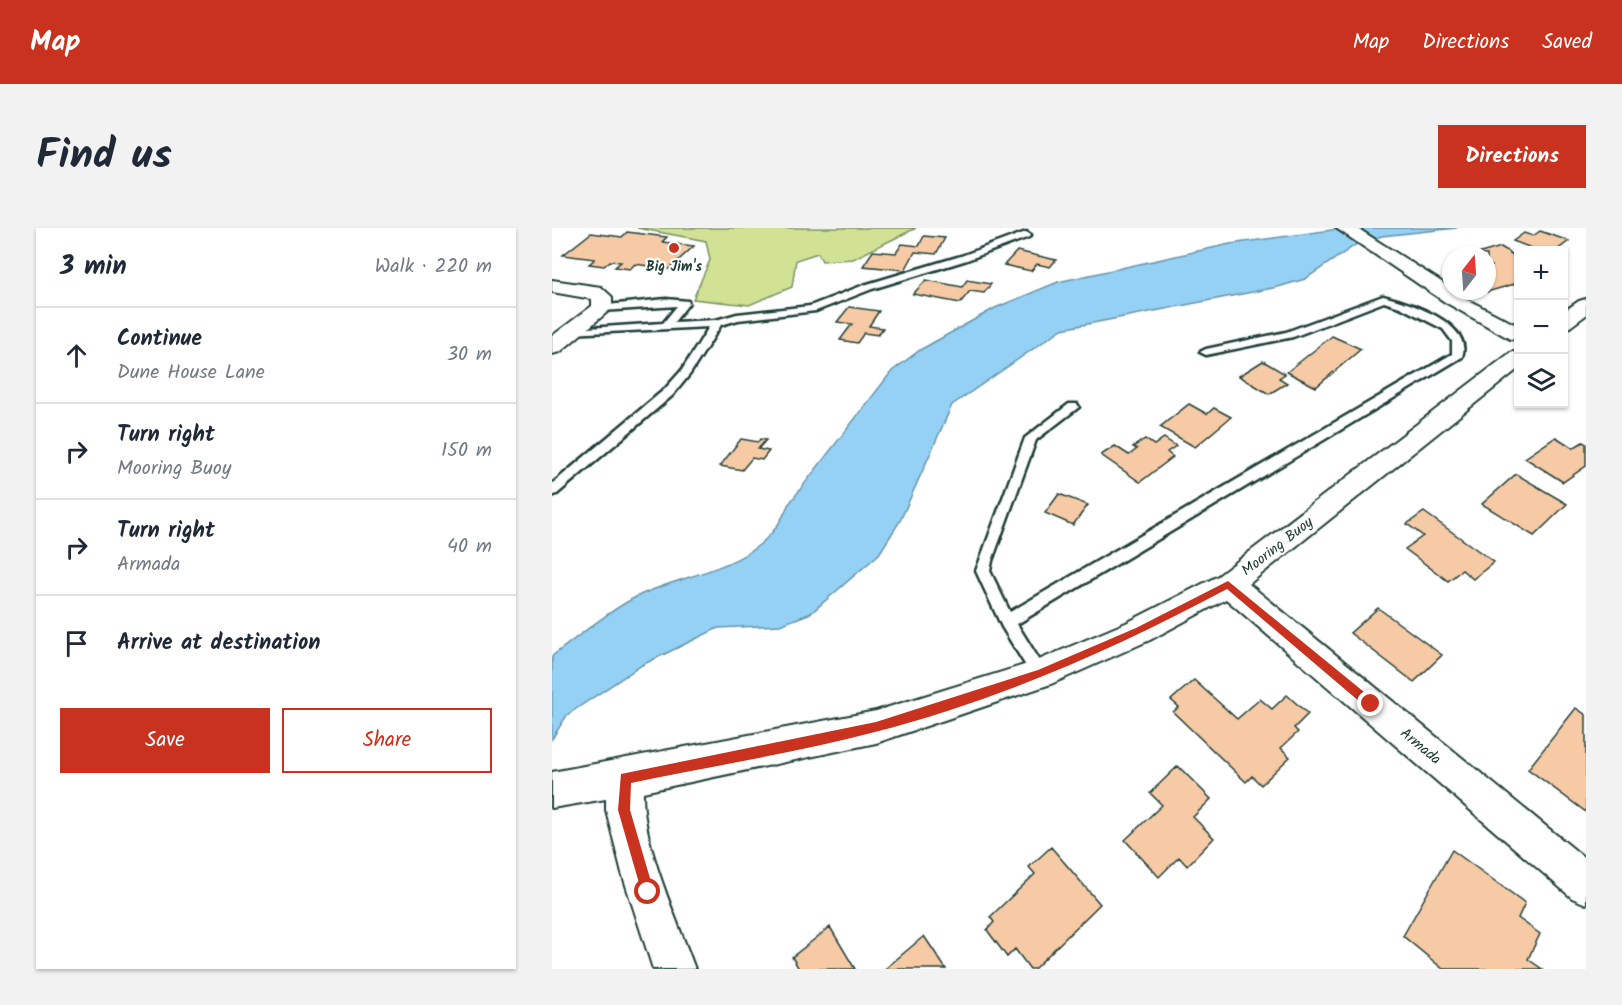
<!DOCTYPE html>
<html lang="en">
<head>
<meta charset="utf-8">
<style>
	body { margin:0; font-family:Kalam,sans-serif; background:#f2f2f3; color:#1f2937 }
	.controls { position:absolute; right:18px; top:18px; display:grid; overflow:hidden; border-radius:0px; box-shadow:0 2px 4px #0004 }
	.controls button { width:54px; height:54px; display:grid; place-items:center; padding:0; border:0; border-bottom:2px solid #e0e1e3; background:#fff; color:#1f2937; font:30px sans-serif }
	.compass { position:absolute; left:890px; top:18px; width:54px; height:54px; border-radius:50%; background:#fff; box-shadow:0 2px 4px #0004; rotate:17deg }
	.stop { position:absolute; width:18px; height:18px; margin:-14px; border:4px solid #c8321e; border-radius:50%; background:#fff }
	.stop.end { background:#c8321e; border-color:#fff; box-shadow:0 2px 6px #0008 }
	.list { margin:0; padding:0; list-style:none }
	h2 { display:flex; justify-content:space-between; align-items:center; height:78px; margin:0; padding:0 24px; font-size:26px }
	h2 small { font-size:20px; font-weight:400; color:#747a83 }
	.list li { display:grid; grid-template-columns:39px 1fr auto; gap:18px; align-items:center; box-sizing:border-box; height:96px; padding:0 24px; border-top:2px solid #e0e1e3 }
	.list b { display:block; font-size:22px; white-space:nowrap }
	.list p { margin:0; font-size:20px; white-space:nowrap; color:#747a83 }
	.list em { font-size:20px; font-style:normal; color:#747a83 }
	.actions { display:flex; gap:12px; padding:18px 24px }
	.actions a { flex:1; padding:14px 0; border:2px solid #c8321e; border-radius:0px; text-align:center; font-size:21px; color:#c8321e }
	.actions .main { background:#c8321e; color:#fff }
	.icon { flex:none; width:33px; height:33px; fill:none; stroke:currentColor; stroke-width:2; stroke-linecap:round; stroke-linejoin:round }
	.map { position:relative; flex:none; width:1034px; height:741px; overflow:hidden; border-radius:0px }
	header { display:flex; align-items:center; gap:36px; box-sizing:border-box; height:84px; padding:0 30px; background:#c8321e; color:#fff }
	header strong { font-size:28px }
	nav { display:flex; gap:33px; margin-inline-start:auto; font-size:21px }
	.intro { display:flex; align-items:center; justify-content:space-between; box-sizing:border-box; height:144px; padding:0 36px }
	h1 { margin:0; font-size:42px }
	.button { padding:15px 27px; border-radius:0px; background:#c8321e; color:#fff; font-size:21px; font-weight:700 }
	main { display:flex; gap:36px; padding:0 36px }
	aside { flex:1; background:#fff; border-radius:0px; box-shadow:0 2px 4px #0004 }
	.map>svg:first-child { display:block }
	.green { fill:#d1e295; stroke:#789064; stroke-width:1.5 }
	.water { fill:#95d0f5; stroke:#6695a8; stroke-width:1.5 }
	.building { fill:#f7caa6; stroke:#1f3d34; stroke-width:1.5 }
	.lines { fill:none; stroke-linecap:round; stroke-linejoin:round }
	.service-casing { stroke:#1f3d34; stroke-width:5 }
	.minor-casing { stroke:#1f3d34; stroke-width:4 }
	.service { fill:#fff; fill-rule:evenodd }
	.minor { fill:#fff; fill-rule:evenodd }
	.route { fill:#c8321e }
	.poi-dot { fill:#c8321e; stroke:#fff; stroke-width:2 }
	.labels { text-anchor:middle; stroke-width:4.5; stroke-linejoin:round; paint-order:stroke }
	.far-poi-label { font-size:14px; font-weight:bold; fill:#1f3d34; stroke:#fff }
	.street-label { font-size:15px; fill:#1f3d34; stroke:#fff }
</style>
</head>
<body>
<header>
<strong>Map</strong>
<nav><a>Map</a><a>Directions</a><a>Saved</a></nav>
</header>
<div class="intro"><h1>Find us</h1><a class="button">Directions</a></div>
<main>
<aside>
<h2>3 min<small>Walk · 220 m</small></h2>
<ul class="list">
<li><svg class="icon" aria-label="ahead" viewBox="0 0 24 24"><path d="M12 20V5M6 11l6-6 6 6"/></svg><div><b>Continue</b><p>Dune House Lane</p></div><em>30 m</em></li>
<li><svg class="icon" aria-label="right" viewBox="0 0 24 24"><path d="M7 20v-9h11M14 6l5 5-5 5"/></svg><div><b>Turn right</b><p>Mooring Buoy</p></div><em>150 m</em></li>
<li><svg class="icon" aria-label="right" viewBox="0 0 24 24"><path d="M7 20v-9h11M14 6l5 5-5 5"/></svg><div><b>Turn right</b><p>Armada</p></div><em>40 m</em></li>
<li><svg class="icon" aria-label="arrive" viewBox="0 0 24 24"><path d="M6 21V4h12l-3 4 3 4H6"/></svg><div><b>Arrive at destination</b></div></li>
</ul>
<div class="actions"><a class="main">Save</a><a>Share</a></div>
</aside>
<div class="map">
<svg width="1034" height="741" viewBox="0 0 1034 741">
	<rect width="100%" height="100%" fill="#fff"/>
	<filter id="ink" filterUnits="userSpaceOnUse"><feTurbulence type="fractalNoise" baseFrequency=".0167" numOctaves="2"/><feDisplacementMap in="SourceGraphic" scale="12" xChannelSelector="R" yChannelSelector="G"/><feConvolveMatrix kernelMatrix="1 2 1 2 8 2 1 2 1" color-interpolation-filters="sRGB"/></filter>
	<g filter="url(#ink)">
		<path class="green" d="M 85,0 L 364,0 L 301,31 L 270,33 L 266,25 L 244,32 L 240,59 L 197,77 L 141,71 L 158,32 L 154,13 Z"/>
		<path class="water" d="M 794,0 L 905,0 L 830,8 L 805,16 L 753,51 L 726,59 L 510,101 L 400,177 L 348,293 L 327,326 L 259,385 L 228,397 L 166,400 L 90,437 L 15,487 L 0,511 L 0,428 C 27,408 60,380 90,366 C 144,342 213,339 236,277 L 340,143 L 368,122 L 443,80 L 506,54 L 678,16 Z"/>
		<path class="building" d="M 988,3 L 1017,13 L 1005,22 L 985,22 L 961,13 L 972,5 L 981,8 Z
			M 75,4 L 115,9 L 110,14 L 142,18 L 117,41 L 83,36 L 78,41 L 63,39 L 69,34 L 58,33 L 52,38 L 37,36 L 43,31 L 11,27 L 39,5 L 70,9 Z
			M 372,8 L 393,10 L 384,26 L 363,24 L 353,42 L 311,38 L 321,23 L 344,25 L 350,16 L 367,18 Z
			M 949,19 L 966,30 L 966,55 L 935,64 L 935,40 L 940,38 L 935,35 L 935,27 L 922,27 Z
			M 465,23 L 504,32 L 498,39 L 485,36 L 479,43 L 452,37 Z
			M 374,52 L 410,59 L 415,52 L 439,56 L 432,65 L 418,63 L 408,75 L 361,66 Z
			M 297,79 L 327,83 L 317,98 L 331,100 L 326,107 L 312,105 L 305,115 L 288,112 L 300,96 L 285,94 Z
			M 780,108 L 809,121 L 764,159 L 735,144 Z
			M 711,133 L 733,146 L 727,150 L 735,155 L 717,166 L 687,148 Z
			M 637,176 L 655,186 L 662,180 L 679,189 L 643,219 L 608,199 Z
			M 1004,209 L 1021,220 L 1031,214 L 1034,216 L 1034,238 L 1011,254 L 973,230 Z
			M 612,210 L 624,218 L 615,224 L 621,229 L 588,254 L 549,227 L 563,218 L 577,227 L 585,221 L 581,219 L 593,211 L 602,217 Z
			M 189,211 L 206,214 L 208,211 L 214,212 L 206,221 L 217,223 L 210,232 L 200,230 L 190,242 L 168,238 Z
			M 964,246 L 1015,276 L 982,308 L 930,276 Z
			M 507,266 L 536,277 L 521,297 L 493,285 Z
			M 872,284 L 942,334 L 921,351 L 910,342 L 896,353 L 853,321 L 871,308 L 855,296 Z
			M 826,380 L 890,427 L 862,454 L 798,405 Z
			M 642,452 L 685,491 L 708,471 L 720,481 L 735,467 L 756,486 L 742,500 L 746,504 L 729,520 L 738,529 L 709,557 L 700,548 L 694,554 L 621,484 L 627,479 L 619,472 Z
			M 1024,480 L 1034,487 L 1034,584 L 976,541 Z
			M 626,538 L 659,571 L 641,589 L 662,610 L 635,638 L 627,629 L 607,649 L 573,612 L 610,577 L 598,565 Z
			M 499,619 L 548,676 L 482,741 L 478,741 L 463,721 L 455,729 L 435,702 L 442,694 L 438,689 L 483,646 L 477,639 Z
			M 900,622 L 973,675 L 966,690 L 988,706 L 976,731 L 990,741 L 891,741 L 851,708 Z
			M 278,699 L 303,741 L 247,741 L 240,729 Z
			M 372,708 L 394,741 L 333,741 Z"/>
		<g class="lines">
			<g class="service-casing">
				<path id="service" d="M 474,4 L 479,7 L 477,9 L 415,32 L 320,61 L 264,83 L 186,92 L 169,97 L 138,146 L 121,167 L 5,266 L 0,268 L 0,256 L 113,161 L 130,142 L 157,99 L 17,106 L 16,104 L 21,101 L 111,95 L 125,78 L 50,83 L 46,82 L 46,78 L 114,71 L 136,73 L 137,75 L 122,94 L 164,92 L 185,86 L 258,78 L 312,57 L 409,28 Z
					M 831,68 C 855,74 922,95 910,129 L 465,396 L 496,446 L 494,451 L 488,453 L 482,451 L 450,399 L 424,343 L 473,210 L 517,176 L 525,176 L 527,179 L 484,212 L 440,333 L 438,343 L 458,384 L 900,126 L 900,113 L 891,101 L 848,79 L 832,74 L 741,109 L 654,127 L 648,124 L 654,121 L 734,104 Z"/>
			</g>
			<g class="minor-casing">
				<path id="minor" d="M 784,0 L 805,0 L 899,60 L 899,63 L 966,98 L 966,112 L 958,111 L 893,74 Z
					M 0,52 L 49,59 L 60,69 L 60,80 L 8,124 L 0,126 L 0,108 L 40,78 L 40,71 L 0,64 Z
					M 1034,71 L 1034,87 L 1018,99 L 1011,101 L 1011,84 L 1027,73 Z
					M 966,123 L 966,141 L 697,356 L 1034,631 L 1034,676 L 1020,670 L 674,371 L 598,412 L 499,456 L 324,515 L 91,564 C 90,616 125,691 143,741 L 101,741 L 70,645 L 54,582 L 54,571 L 0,580 L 0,544 L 324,483 L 482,434 L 576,394 L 666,348 L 958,125 Z"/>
			</g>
			<use href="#service" class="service"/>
			<use href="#minor" class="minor"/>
		</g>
	</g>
	<path class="route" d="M 676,353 L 823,473 L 823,480 L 815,480 L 675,361 C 563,421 447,472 323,504 C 243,525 160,538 79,555 L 78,582 L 102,664 L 96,670 L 91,669 L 66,582 L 69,546 L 324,494 L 486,442 L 584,400 Z"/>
	<circle class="poi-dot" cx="122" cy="20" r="6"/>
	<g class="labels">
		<g class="far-poi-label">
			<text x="122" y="43">Big Jim's</text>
		</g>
		<g class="street-label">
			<text transform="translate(725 318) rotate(-38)" y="5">Mooring Buoy</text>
			<text transform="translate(869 518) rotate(40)" y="5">Armada</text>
		</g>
	</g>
</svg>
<div class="controls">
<button>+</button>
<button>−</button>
<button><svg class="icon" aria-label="layers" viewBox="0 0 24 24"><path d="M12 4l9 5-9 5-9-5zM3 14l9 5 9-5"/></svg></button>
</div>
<svg class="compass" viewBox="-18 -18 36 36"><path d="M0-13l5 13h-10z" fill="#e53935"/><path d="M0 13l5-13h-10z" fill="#747a83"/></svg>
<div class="stop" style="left:96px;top:664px"></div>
<div class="stop end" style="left:819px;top:476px"></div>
</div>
</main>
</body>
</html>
